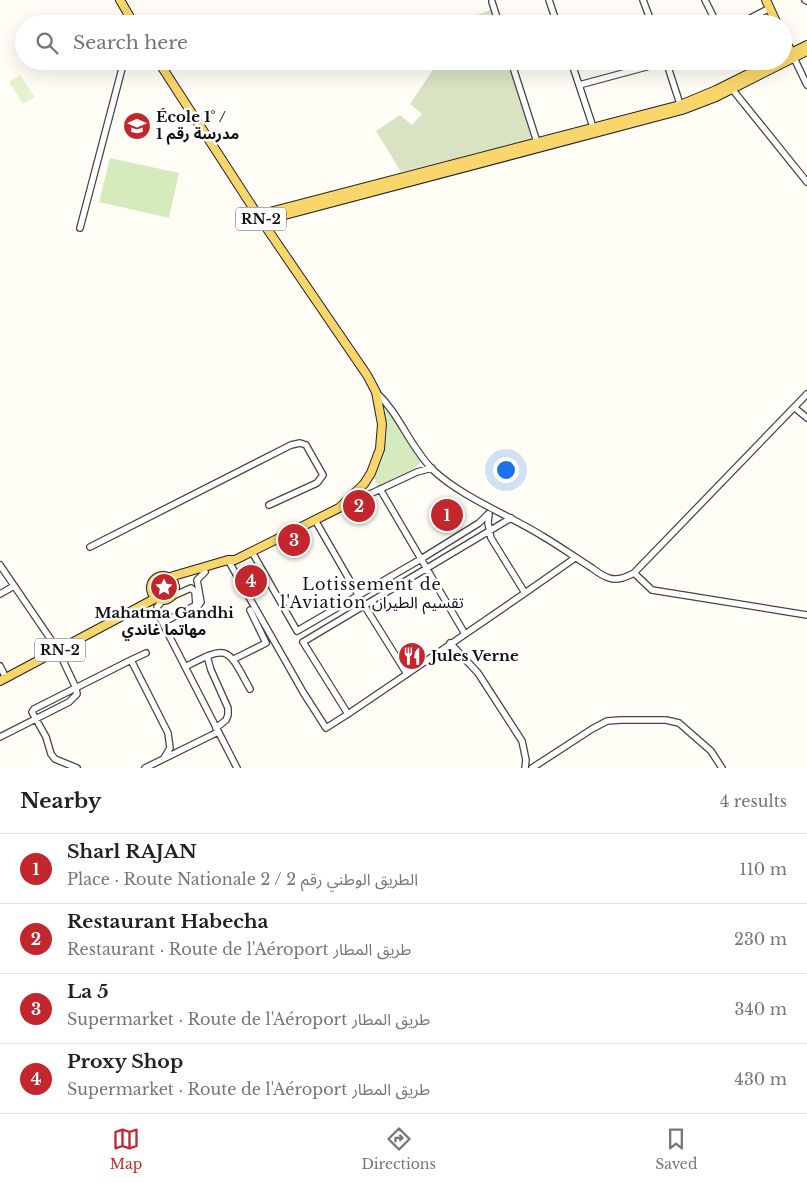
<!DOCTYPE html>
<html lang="en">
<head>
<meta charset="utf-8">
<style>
	body { margin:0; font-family:"Libre Baskerville","Noto Sans Arabic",serif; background:#f2f2f2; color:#222 }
	.you { position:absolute; left:505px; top:469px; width:18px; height:18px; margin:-12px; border:4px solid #fff; border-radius:50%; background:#1a73e8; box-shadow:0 0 0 8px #1a73e833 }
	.badge { display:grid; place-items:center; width:32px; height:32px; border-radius:50%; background:#c4262e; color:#fff; font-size:16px; font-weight:700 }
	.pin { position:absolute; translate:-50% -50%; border:2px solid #fff; box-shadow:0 1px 5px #0006 }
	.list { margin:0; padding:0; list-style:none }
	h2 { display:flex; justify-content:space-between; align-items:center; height:65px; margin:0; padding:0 20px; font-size:21px }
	h2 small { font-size:16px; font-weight:400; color:#767676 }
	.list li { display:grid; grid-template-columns:32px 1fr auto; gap:15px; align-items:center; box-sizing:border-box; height:70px; padding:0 20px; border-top:1px solid #e0e0e0 }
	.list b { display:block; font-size:19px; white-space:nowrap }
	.list p { margin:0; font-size:16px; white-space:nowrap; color:#767676 }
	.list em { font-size:16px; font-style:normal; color:#767676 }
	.icon { flex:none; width:28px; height:28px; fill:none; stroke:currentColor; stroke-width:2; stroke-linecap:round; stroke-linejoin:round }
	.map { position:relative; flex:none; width:807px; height:768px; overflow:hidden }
	.search { position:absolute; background:#fff; box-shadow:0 5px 20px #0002; left:15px; right:15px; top:15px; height:55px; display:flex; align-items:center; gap:12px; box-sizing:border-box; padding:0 18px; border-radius:28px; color:#767676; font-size:19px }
	.sheet { height:345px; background:#fff }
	nav { display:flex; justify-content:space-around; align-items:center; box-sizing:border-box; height:70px; border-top:1px solid #e0e0e0; background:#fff; font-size:14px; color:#767676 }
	nav a { display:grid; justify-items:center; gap:2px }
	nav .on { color:#c4262e }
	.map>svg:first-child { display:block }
	.green { fill:#d5ebbd }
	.cemetery { fill:#d9e3c4 }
	.pitch { fill:#e6f2cf }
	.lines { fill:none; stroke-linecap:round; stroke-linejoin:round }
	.minor-casing { stroke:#444; stroke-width:8 }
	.major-casing { stroke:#222; stroke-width:10 }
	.minor { stroke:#fff; stroke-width:5.5 }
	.major { stroke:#f9d66b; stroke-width:8 }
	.labels { text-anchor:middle; stroke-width:5; stroke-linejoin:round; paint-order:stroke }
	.shield { fill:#fff; stroke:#585858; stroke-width:1 }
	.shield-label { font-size:14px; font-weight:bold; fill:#111 }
	.poi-label { font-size:15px; font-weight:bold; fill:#111; stroke:#fff; text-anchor:start }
	.neighbourhood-label { font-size:16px; letter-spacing:1px; fill:#111; stroke:#fff }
</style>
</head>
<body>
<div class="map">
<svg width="807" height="768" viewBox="0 0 807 768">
	<rect width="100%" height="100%" fill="#fffdf5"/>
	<path class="green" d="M 110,158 L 179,173 L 169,218 L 99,202 Z
		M 387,410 L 389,410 L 421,460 L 421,462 L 415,468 L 381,485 L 376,483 L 374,478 L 382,458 L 386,442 L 387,429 L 385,414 Z"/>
	<path class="cemetery" d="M 493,9 L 498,24 L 470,24 L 469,18 Z
		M 439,61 L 509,61 L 532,140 L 401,172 L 376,131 L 400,115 L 412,125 L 422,114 L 410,104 Z"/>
	<path class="pitch" d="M 20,75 L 35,97 L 23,104 L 9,82 Z"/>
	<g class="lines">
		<g class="minor-casing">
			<path id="minor" d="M 549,0 L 557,24
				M 643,0 L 652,24
				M 705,0 L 717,24
				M 805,0 L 807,1
				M 492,2 L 499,24
				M 739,24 L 770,8
				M 794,58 L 807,85
				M 511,61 L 537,142
				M 571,61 L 594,130
				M 666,61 L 681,107
				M 579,85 L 646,67 L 661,61
				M 732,89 L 807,182
				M 80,228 L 124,61
				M 377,393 C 400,415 410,447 433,470 C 463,498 509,515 544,537 C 561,547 576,558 592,568 C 597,572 603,576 609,578 C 618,581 626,577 634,573 L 807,394
				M 795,408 L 807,418
				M 380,489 L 465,634
				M 342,507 L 417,472 L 432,468
				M 315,520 L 364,605 L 407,674 L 525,593 L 491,538 L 488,523 L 489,514
				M 90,547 L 291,445 L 300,443 L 306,445 L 323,475 L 317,483 L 269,505
				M 252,552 L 297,631 L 421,559 L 479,523 L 488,514
				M 228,560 L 303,692 L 326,728 L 348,714
				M 0,565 L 58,650 L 76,688 L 77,694 L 69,702 L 0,737
				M 634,573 L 652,590 L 807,615
				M 525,593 L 575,558
				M 0,594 L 14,586
				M 163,600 L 157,607 L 159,616 L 237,768
				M 196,609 L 201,602 L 197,580 L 205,572
				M 165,627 L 164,623 L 166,621 L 196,605 L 195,592 L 191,588 L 173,596
				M 450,643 L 478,673 L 522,741 L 526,760 L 525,768
				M 207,656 L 211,670 L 228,708 L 228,715 L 226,720 L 216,728
				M 234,659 L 266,643 L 250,610
				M 131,660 L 146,653
				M 0,666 L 6,678
				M 185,667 C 229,644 227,647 250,689
				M 407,674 L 348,714 L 303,642 L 511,518
				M 77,768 L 55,759 L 51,754 L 46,737 L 32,712 L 34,709 L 131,660 L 168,733 L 170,748 L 164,758
				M 145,768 L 218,732
				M 532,768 L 592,729 L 607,721 L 621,720 L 666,720 L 679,723 L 711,751 L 722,768"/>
		</g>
		<g class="major-casing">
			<path id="major" d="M 120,0 L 134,24
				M 766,0 L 777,24
				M 783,36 L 793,56
				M 783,57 L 807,45
				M 158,61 L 259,217 L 367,375 L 376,392 L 382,424 L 380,449 L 371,473 L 364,484 L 339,508 L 235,560 L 228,560 L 170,577
				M 258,215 L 680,105 L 716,90 L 774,61
				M 262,221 L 682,110 L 716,97 L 807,51
				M151 588a12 12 0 1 1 24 0a12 12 0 1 1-24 0Z
				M 0,681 L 156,598"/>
		</g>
		<use href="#minor" class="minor"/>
		<use href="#major" class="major"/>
	</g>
	<defs>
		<g id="school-disc" transform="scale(1.4375)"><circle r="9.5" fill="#c4262e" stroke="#fff"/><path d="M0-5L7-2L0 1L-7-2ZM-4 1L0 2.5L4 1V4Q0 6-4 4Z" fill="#fff"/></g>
		<g id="sight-disc" transform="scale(1.4375)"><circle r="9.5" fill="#c4262e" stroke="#fff"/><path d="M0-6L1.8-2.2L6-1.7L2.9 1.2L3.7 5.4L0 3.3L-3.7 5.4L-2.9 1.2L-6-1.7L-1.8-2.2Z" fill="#fff"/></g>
		<g id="restaurant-disc" transform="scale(1.4375)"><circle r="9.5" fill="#c4262e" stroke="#fff"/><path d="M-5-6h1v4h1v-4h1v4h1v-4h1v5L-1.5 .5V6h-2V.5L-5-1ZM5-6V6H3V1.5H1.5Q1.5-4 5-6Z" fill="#fff"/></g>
	</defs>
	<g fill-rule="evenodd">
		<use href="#school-disc" x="137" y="126"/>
		<use href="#sight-disc" x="164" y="587"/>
		<use href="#restaurant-disc" x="412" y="656"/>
	</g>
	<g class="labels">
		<g class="shield">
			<rect x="236" y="207.5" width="50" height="23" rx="4"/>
			<rect x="35" y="638.5" width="50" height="23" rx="4"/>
		</g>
		<g class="shield-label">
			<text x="261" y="224">RN-2</text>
			<text x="60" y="655">RN-2</text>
		</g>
		<g class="poi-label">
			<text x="156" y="122">École 1° /<tspan x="156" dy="17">مدرسة رقم 1</tspan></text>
			<text x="164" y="618" text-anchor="middle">Mahatma Gandhi<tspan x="164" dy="17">مهاتما غاندي</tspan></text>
			<text x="431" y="661">Jules Verne</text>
		</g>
		<g class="neighbourhood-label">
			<text x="372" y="590">Lotissement de<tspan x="372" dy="18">l'Aviation تقسيم الطيران</tspan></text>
		</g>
	</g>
</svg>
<div class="you"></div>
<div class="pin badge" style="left:447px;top:515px">1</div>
<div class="pin badge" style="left:359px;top:506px">2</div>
<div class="pin badge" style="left:294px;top:540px">3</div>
<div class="pin badge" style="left:251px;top:581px">4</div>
<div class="search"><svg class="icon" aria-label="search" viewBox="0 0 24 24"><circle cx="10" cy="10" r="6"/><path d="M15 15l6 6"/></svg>Search here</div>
</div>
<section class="sheet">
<h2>Nearby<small>4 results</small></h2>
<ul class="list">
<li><span class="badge">1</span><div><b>Sharl RAJAN</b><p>Place · Route Nationale 2 / الطريق الوطني رقم 2</p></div><em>110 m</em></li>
<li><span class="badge">2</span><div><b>Restaurant Habecha</b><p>Restaurant · Route de l'Aéroport طريق المطار</p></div><em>230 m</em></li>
<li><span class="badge">3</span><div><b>La 5</b><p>Supermarket · Route de l'Aéroport طريق المطار</p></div><em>340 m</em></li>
<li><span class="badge">4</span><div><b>Proxy Shop</b><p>Supermarket · Route de l'Aéroport طريق المطار</p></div><em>430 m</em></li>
</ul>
</section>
<nav>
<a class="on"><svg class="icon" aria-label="map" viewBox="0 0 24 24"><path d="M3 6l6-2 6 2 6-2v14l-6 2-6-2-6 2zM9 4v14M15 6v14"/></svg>Map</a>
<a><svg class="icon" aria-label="directions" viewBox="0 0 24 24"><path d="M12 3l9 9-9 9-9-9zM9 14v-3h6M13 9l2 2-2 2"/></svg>Directions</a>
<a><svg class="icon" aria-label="saved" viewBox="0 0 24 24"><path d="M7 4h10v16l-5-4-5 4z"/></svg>Saved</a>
</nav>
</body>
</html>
